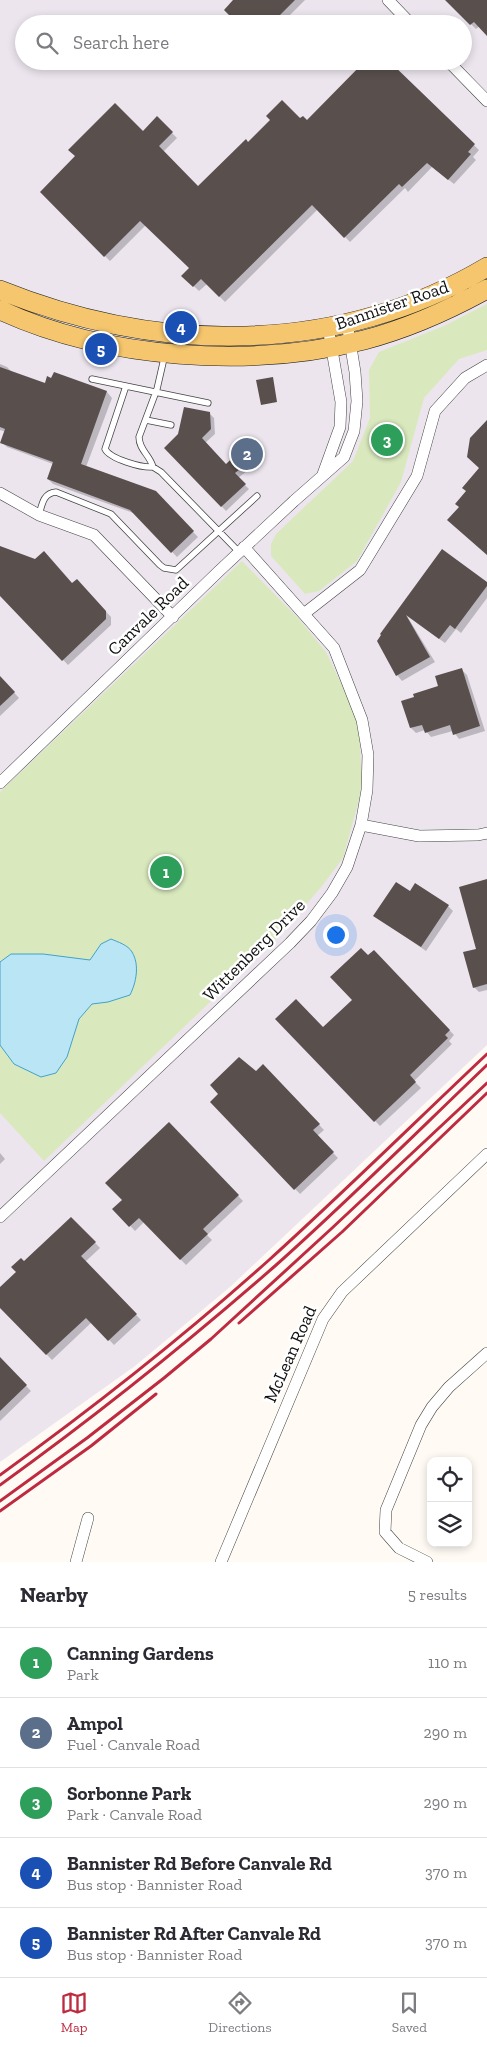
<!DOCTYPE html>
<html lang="en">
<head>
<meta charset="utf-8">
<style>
	body { margin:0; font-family:"Zilla Slab",serif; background:#f7f7f7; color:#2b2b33 }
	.controls { position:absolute; right:15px; bottom:15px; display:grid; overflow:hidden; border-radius:10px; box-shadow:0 2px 8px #0003 }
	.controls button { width:45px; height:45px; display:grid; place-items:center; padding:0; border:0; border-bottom:1px solid #e1e1e2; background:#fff; color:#2b2b33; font:25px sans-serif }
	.you { position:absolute; left:335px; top:934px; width:18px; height:18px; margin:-12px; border:4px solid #fff; border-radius:50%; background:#1a73e8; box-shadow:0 0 0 8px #1a73e833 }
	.badge { display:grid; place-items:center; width:32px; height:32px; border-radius:50%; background:#be2a40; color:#fff; font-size:16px; font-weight:700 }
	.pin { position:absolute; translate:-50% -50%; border:2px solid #fff; box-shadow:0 1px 5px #0006 }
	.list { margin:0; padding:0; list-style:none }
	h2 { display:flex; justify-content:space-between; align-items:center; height:65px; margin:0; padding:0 20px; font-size:21px }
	h2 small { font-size:16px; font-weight:400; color:#7c7c81 }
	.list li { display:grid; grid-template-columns:32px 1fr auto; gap:15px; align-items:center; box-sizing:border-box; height:70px; padding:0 20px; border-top:1px solid #e1e1e2 }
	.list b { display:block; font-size:19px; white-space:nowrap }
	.list p { margin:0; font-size:16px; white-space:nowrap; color:#7c7c81 }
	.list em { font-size:16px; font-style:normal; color:#7c7c81 }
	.icon { flex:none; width:28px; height:28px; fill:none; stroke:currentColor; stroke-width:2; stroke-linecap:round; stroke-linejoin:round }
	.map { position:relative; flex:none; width:487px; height:1562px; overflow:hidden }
	.search { position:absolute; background:#fff; box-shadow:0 2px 8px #0003; left:15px; right:15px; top:15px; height:55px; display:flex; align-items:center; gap:12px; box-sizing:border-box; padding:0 18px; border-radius:28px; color:#7c7c81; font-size:19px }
	.sheet { height:415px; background:#fff }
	nav { display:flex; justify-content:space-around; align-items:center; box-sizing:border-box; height:70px; border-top:1px solid #e1e1e2; background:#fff; font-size:14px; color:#7c7c81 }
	nav a { display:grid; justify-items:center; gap:2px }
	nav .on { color:#be2a40 }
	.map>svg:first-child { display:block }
	.industrial { fill:#ece5ee; fill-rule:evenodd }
	.green { fill:#d9e9bd }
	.water { fill:#b9e5f5; stroke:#42a2cb }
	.shadow { fill:#0003 }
	.building { fill:#59504d }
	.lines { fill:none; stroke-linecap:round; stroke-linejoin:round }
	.service-casing { stroke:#434343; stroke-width:7 }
	.minor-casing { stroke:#434343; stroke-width:12 }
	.primary-casing { stroke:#212121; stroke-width:20 }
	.service { stroke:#fff; stroke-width:5.5 }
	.minor { stroke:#fff; stroke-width:11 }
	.primary { stroke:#f5c66d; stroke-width:19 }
	.rail { stroke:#be2a40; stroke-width:3 }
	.labels { text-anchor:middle; stroke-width:5; stroke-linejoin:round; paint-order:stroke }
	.street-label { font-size:18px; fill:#101010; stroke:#fff }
</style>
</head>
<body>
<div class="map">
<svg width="487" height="1562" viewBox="0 0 487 1562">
	<rect width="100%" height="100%" fill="#fffbf4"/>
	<path class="industrial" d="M 0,0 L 487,0 L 487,1045 L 230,1287 L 135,1366 L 0,1462 ZM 24,24 L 463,24 L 463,61 L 24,61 Z"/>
	<path class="green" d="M 487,304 L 487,350 L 459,359 L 424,398 L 401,482 L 357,561 L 319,591 L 305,594 L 271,556 L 271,544 L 276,534 L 353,461 L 370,418 L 369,370 L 379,352 L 444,326 Z
		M 242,561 L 298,618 L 326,652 L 359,721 L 362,789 L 343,858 L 322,886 L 280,935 L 44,1161 L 0,1113 L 0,792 Z"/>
	<path class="water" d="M 111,939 C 118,942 128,945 132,952 C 140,965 136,983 130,995 L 108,1002 L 92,1004 L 79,1019 L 67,1057 L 56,1073 L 41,1077 L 14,1064 L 0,1045 L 0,962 L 11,954 L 43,954 L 90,960 L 101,944 Z"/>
	<path class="shadow" d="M 235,0 L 305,0 L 281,24 L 239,24 Z
		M 446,0 L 487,0 L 487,34 L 480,26 L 476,29 Z
		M 333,18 L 339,24 L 327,24 Z
		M 388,61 L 479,150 L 473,157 L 476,160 L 454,184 L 432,167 L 408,192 L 405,188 L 350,242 L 318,209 L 225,302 L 207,284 L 199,291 L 183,276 L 191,268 L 146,225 L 110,261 L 41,192 L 143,132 L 157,118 L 177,138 L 163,152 L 198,188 L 248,143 L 300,120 L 307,121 Z
		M 0,364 L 7,367 L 12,372 L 45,385 L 107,392 L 112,398 L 86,467 L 155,492 L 198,537 L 177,557 L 136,514 L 53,484 L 48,479 L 53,464 L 7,447 L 2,442 L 6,432 L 0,430 Z
		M 210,414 L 214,418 L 215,434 L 205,443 L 227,466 L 246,447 L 260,461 L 238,478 L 249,489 L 226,511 L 166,448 Z
		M 0,548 L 72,584 L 77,580 L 111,617 L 111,625 L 68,665 L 0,594 Z
		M 442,551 L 487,584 L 487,598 L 461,633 L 456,629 L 445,643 L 407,616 L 435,662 L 402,681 L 397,675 L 378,641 Z
		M 461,669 L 467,675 L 485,731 L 459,739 L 453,731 L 431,737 L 425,730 L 416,733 L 411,728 L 439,687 Z
		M 0,677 L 19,698 L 0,716 Z
		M 487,881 L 487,990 L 479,992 L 474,987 Z
		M 410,892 L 448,906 L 453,911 L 426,951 L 375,916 Z
		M 374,952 L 454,1035 L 449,1041 L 452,1044 L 414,1081 L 421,1088 L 380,1126 L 277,1019 L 323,1029 L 354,1000 L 368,957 Z
		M 268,1071 L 324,1130 L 317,1136 L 338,1158 L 300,1194 L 211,1102 L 256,1072 Z
		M 169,1124 L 243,1201 L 207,1235 L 212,1240 L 186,1265 L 144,1222 L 135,1231 L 114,1209 L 123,1200 Z
		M 0,1153 L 5,1159 L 0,1164 Z
		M 71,1218 L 100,1248 L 85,1262 L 141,1320 L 114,1345 L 92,1322 L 52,1360 L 0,1306 L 0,1288 Z
		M 0,1359 L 31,1391 L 0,1421 Z"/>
	<path class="building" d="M 233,0 L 295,0 L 271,24 L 238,24 L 224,10 Z
		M 445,0 L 487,0 L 487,36 L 474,22 L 470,25 Z
		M 365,61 L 389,61 L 475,144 L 468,152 L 471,154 L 448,180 L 427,163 L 402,187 L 399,184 L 344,238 L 312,205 L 219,297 L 201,279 L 193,287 L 181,276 L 189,268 L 140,221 L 104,257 L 40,192 L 75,156 L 68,150 L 115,103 L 143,131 L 157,116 L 173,132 L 159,146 L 198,186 L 246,139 L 248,142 L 270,120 L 266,116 L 282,100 L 300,118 L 303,116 L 307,120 Z
		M 0,367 L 45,383 L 47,376 L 51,378 L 54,372 L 107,391 L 81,464 L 156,491 L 194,531 L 171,553 L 130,510 L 47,479 L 53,462 L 0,443 L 5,429 L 0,427 Z
		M 273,377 L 277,402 L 261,405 L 256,380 Z
		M 184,407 L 210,412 L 211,429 L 202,438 L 226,464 L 246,445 L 256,456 L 235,473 L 246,484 L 221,507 L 164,448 L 178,434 Z
		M 487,420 L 487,555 L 447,520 L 459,507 L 455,504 L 466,491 L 462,488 L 479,468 L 467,457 L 470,438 Z
		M 0,546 L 35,559 L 44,551 L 72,583 L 77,579 L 106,611 L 106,619 L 62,661 L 0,596 Z
		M 442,549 L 487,582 L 487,586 L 455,629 L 450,625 L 439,639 L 406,615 L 430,657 L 396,676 L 377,641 L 381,635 L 380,634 Z
		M 462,668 L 480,726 L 453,735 L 450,725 L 425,733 L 422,725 L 410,728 L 401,701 L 414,697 L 413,694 L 438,686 L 435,676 Z
		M 0,676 L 15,692 L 0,706 Z
		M 487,879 L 487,984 L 473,988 L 463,952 L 476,949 L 459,887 Z
		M 396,882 L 410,891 L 415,883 L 449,905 L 421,947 L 373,916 Z
		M 361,948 L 368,955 L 374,950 L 450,1030 L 445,1035 L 448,1038 L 410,1075 L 416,1082 L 374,1122 L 275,1019 L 296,999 L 323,1027 L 352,1000 L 330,977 Z
		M 239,1057 L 256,1071 L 263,1064 L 320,1124 L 313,1130 L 334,1152 L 294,1190 L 210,1102 L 218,1094 L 210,1085 Z
		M 169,1122 L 239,1195 L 203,1229 L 208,1234 L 180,1260 L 139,1218 L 129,1227 L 112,1209 L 122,1200 L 105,1183 Z
		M 71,1217 L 96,1242 L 81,1256 L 137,1314 L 108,1341 L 86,1318 L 46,1355 L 0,1308 L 0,1287 L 16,1272 L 11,1267 L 21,1258 L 24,1261 Z
		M 0,1357 L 27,1385 L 0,1411 Z"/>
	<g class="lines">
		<g class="service-casing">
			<path id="service" d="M 165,354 L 157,389 L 139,437 C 139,450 150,455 153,467 L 161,472 L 239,552
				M 92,379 L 208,403
				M 126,386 L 105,449 C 110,459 142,468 153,467
				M 146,420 L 171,425
				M 39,515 C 42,505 43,493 56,492 L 111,514 L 160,565 L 164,568 L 176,570 L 257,496"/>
		</g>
		<g class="minor-casing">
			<path id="minor" d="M 388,0 L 411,24
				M 448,61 L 487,101
				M 323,474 L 340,427 L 341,402 L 328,327
				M 0,493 L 39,515 L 94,535 L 173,617
				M 305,613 L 360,570 L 417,476 L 435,411 L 465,378 L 487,365
				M 0,783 L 218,572 L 294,501 L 344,457 L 354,431 L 357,401 L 355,372 L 347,323
				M 361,825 L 419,836 L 478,835 L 487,833
				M 0,1217 L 290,943 L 311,921 L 332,893 L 347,867 L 361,825 L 367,790 L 368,755 L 362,720 L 334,648 L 244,547
				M 76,1562 L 88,1518
				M 221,1562 L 323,1319 L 342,1292 L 487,1154
				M 427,1562 L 399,1548 L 385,1532 L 386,1510 L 421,1425 L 432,1407 L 449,1387 L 487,1353"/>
		</g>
		<g class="primary-casing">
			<path id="primary" d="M 0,290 C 159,354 337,356 487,267
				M 0,310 C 106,359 251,369 364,340 C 406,329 449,310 487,289"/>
		</g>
		<use href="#service" class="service"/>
		<use href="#minor" class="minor"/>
		<use href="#primary" class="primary"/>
		<path class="rail" d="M 239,1323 L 342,1232 L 487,1093
			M 0,1475 C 93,1408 183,1337 269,1260 C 343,1193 414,1123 487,1054
			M 0,1485 C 96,1416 187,1343 275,1266 C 348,1201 417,1132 487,1065
			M 0,1501 L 87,1438 L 164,1378 L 211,1339 L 331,1229 L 487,1083
			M 0,1511 L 91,1446 L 156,1394"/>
	</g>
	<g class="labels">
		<g class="street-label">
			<text transform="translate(392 305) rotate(-19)" y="6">Bannister Road</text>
			<text transform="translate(148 616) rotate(-44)" y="6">Canvale Road</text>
			<text transform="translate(254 950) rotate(-45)" y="6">Wittenberg Drive</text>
			<text transform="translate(290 1354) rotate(-66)" y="6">McLean Road</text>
		</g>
	</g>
</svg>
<div class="controls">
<button><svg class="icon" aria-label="locate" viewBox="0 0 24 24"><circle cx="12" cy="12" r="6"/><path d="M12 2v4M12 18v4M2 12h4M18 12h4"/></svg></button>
<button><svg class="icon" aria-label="layers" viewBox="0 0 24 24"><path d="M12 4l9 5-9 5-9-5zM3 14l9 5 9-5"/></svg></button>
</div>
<div class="you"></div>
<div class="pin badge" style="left:166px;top:872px;background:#2e9e5b">1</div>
<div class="pin badge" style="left:247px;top:454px;background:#5c6f8a">2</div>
<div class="pin badge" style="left:387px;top:440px;background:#2e9e5b">3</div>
<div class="pin badge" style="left:181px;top:327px;background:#1a4fb4">4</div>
<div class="pin badge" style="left:101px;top:349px;background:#1a4fb4">5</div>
<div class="search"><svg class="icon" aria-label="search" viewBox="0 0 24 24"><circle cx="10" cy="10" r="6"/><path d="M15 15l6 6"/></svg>Search here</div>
</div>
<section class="sheet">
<h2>Nearby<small>5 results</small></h2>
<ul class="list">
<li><span class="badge" style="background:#2e9e5b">1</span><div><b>Canning Gardens</b><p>Park</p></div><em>110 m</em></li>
<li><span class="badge" style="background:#5c6f8a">2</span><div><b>Ampol</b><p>Fuel · Canvale Road</p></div><em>290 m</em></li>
<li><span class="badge" style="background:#2e9e5b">3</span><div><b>Sorbonne Park</b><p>Park · Canvale Road</p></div><em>290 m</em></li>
<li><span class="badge" style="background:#1a4fb4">4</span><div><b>Bannister Rd Before Canvale Rd</b><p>Bus stop · Bannister Road</p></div><em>370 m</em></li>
<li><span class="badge" style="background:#1a4fb4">5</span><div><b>Bannister Rd After Canvale Rd</b><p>Bus stop · Bannister Road</p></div><em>370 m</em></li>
</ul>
</section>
<nav>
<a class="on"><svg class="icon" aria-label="map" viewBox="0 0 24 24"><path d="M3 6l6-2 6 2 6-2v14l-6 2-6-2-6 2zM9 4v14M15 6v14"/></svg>Map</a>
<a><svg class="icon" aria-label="directions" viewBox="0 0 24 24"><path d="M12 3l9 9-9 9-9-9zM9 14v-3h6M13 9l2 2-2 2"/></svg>Directions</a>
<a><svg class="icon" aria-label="saved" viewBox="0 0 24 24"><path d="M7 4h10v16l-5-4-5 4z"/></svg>Saved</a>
</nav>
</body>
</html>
